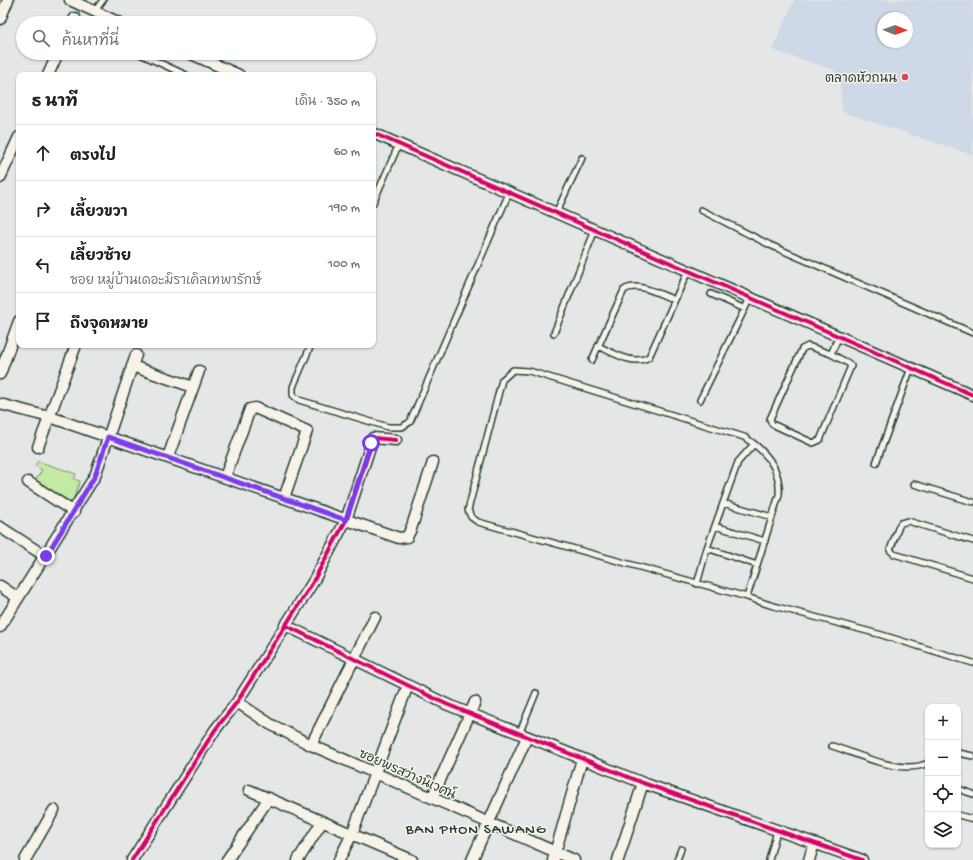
<!DOCTYPE html>
<html lang="th">
<head>
<meta charset="utf-8">
<style>
	body { margin:0; font-family:"Gochi Hand","Playpen Sans Thai",sans-serif; background:#f2f2f2; color:#202124 }
	.controls { position:absolute; right:12px; bottom:12px; display:grid; overflow:hidden; border-radius:8px; box-shadow:0 1px 3px #0004 }
	.controls button { width:36px; height:36px; display:grid; place-items:center; padding:0; border:0; border-bottom:1px solid #e0e0e0; background:#fff; color:#202124; font:20px sans-serif }
	.compass { position:absolute; left:877px; top:12px; width:36px; height:36px; border-radius:50%; background:#fff; box-shadow:0 1px 3px #0004; rotate:91deg }
	.stop { position:absolute; width:12px; height:12px; margin:-9px; border:3px solid #7c3aed; border-radius:50%; background:#fff }
	.stop.end { background:#7c3aed; border-color:#fff; box-shadow:0 1px 4px #0008 }
	.list { margin:0; padding:0; list-style:none }
	h2 { display:flex; justify-content:space-between; align-items:center; height:52px; margin:0; padding:0 16px; font-size:17px }
	h2 small { font-size:13px; font-weight:400; color:#757577 }
	.list li { display:grid; grid-template-columns:26px 1fr auto; gap:12px; align-items:center; box-sizing:border-box; height:56px; padding:0 16px; border-top:1px solid #e0e0e0 }
	.list b { display:block; font-size:15px; white-space:nowrap }
	.list p { margin:0; font-size:13px; white-space:nowrap; color:#757577 }
	.list em { font-size:13px; font-style:normal; color:#757577 }
	.icon { flex:none; width:22px; height:22px; fill:none; stroke:currentColor; stroke-width:2; stroke-linecap:round; stroke-linejoin:round }
	.map { position:relative; flex:none; width:973px; height:860px; overflow:hidden }
	.search { position:absolute; background:#fff; box-shadow:0 1px 3px #0004; left:16px; top:16px; width:360px; height:44px; display:flex; align-items:center; gap:10px; box-sizing:border-box; padding:0 14px; border-radius:22px; color:#757577; font-size:15px }
	.panel { position:absolute; background:#fff; box-shadow:0 1px 3px #0004; left:16px; top:72px; width:360px; height:276px; border-radius:8px }
	.map>svg:first-child { display:block }
	.built { fill:#cfd8e6; fill-rule:evenodd }
	.green { fill:#c4eaa4; stroke:#72946c }
	.lines { fill:none; stroke-linecap:round; stroke-linejoin:round }
	.lane-casing { stroke:#1f3d34; stroke-width:8 }
	.street-casing { stroke:#1f3d34; stroke-width:13 }
	.lane { stroke:#f7f3e8; stroke-width:5 }
	.street { stroke:#f7f3e8; stroke-width:10 }
	.cycleway-casing { stroke:#f7f3e8; stroke-width:6 }
	.cycleway { stroke:#d6006c; stroke-width:4 }
	.route { stroke:#7c3aed; stroke-width:5 }
	.poi-dot { fill:#d1495b; stroke:#f7f3e8; stroke-width:1.5 }
	.labels { text-anchor:middle; stroke-width:3; stroke-linejoin:round; paint-order:stroke }
	.poi-label { font-size:13px; fill:#1f3d34; stroke:#f7f3e8; text-anchor:end }
	.street-label { font-size:13px; fill:#1f3d34; stroke:#f7f3e8 }
	.quarter-label { font-size:15px; letter-spacing:1px; fill:#1f3d34; stroke:#f7f3e8 }
</style>
</head>
<body>
<div class="map">
<svg width="973" height="860" viewBox="0 0 973 860">
	<rect width="100%" height="100%" fill="#e5e7e7"/>
	<filter id="ink" filterUnits="userSpaceOnUse"><feTurbulence type="fractalNoise" baseFrequency=".025" numOctaves="2"/><feDisplacementMap in="SourceGraphic" scale="8" xChannelSelector="R" yChannelSelector="G"/><feConvolveMatrix kernelMatrix="1 2 1 2 8 2 1 2 1" color-interpolation-filters="sRGB"/></filter>
	<g filter="url(#ink)">
		<path class="built" d="M 794,0 L 973,0 L 973,155 L 842,112 L 840,84 L 834,70 L 772,50 ZM 883,18 L 907,18 L 907,42 L 883,42 Z"/>
		<path class="green" d="M 38,461 L 76,474 L 74,479 L 80,481 L 72,503 L 36,480 L 42,470 L 35,466 Z"/>
		<g class="lines">
			<g class="lane-casing">
				<path id="lane" d="M 94,12 L 103,0
					M 138,53 L 186,75
					M 373,203 L 399,144
					M 701,210 L 770,245 L 973,333
					M 556,213 L 582,158
					M 711,294 L 745,309
					M 554,333 L 595,230
					M 311,345 L 293,387 L 293,395 L 299,400 L 388,427 L 402,427 L 410,422 L 509,193
					M 598,346 C 614,353 633,366 649,357 L 688,271
					M 831,354 L 808,346 L 802,349 L 770,419 L 772,424 L 813,443 L 820,440 L 851,366 L 848,363 L 831,354 L 839,336
					M 592,360 L 624,290 C 638,281 661,295 675,300
					M 700,400 L 750,298
					M 876,463 L 911,368
					M 914,484 L 973,502
					M 723,503 L 772,517
					M 715,526 L 765,541
					M 973,541 L 908,521 L 901,523 L 899,526 L 890,550 L 894,554 L 973,578
					M 707,548 L 757,565
					M 697,584 L 707,548 L 738,462 L 754,444
					M 747,597 L 478,522 L 471,517 L 468,510 L 502,380 L 513,370 L 529,371 L 744,437 C 765,450 781,469 779,495 L 747,597 L 770,605 L 882,635 L 973,663
					M 519,734 L 536,693
					M 832,746 C 859,754 901,776 928,763
					M 958,753 L 973,756
					M 958,789 L 973,794
					M 958,815 L 973,819
					M 677,860 L 681,849
					M 769,860 L 777,831"/>
			</g>
			<g class="street-casing">
				<path id="street" d="M 70,0 L 120,23
					M 0,19 L 8,0
					M 72,23 L 75,18
					M 189,53 L 239,75
					M 48,75 L 58,53
					M 373,133 L 973,395
					M 0,178 L 19,137
					M 132,366 L 193,387
					M 0,374 L 19,321
					M 0,404 L 53,418 L 399,538 L 407,537 L 411,529 L 433,462
					M 38,447 L 76,345
					M 168,457 L 199,371
					M 225,477 L 250,409 L 255,408 L 307,431 L 284,498
					M 28,482 L 74,512
					M 0,527 L 45,556
					M 0,586 L 18,598
					M 285,625 L 446,704 L 643,783 L 862,860
					M 0,627 L 95,476 L 136,355
					M 237,702 L 270,724 L 311,745 L 574,860
					M 311,745 L 375,617
					M 249,790 L 412,860
					M 432,798 L 475,702
					M 25,860 L 54,810
					M 132,860 L 215,730 L 237,702 L 313,582 L 346,520 L 373,438 L 396,440
					M 227,860 L 269,798
					M 298,860 L 322,822
					M 339,860 L 352,834 L 408,685
					M 472,860 L 527,737
					M 553,860 L 582,759
					M 618,860 L 643,783
					M 809,860 L 814,843"/>
			</g>
			<use href="#lane" class="lane"/>
			<use href="#street" class="street"/>
			<g class="cycleway-casing">
				<path id="cycleway" d="M 373,133 L 973,395
					M 285,625 L 446,704 L 643,783 L 862,860
					M 132,860 L 215,730 L 237,702 L 313,582 L 346,520 L 373,438 L 396,440"/>
			</g>
			<use href="#cycleway" class="cycleway"/>
		</g>
	</g>
	<g class="lines" filter="url(#ink)">
		<path class="route" d="M 46,556 L 95,476 L 108,437 L 346,520 L 371,443"/>
	</g>
	<circle class="poi-dot" cx="905" cy="77" r="4"/>
	<g class="labels">
		<g class="poi-label">
			<text x="897" y="82">ตลาดหัวถนน</text>
		</g>
		<g class="street-label">
			<text transform="translate(408 773) rotate(24)" y="5">ซอยพรสว่างนิเวศน์</text>
		</g>
		<g class="quarter-label">
			<text x="476" y="833">BAN PHON SAWANG</text>
		</g>
	</g>
</svg>
<div class="controls">
<button>+</button>
<button>−</button>
<button><svg class="icon" aria-label="locate" viewBox="0 0 24 24"><circle cx="12" cy="12" r="6"/><path d="M12 2v4M12 18v4M2 12h4M18 12h4"/></svg></button>
<button><svg class="icon" aria-label="layers" viewBox="0 0 24 24"><path d="M12 4l9 5-9 5-9-5zM3 14l9 5 9-5"/></svg></button>
</div>
<svg class="compass" viewBox="-18 -18 36 36"><path d="M0-13l5 13h-10z" fill="#e53935"/><path d="M0 13l5-13h-10z" fill="#757577"/></svg>
<div class="stop" style="left:371px;top:443px"></div>
<div class="stop end" style="left:46px;top:556px"></div>
<div class="search"><svg class="icon" aria-label="search" viewBox="0 0 24 24"><circle cx="10" cy="10" r="6"/><path d="M15 15l6 6"/></svg>ค้นหาที่นี่</div>
<section class="panel">
<h2>5 นาที<small>เดิน · 350 m</small></h2>
<ul class="list">
<li><svg class="icon" aria-label="ahead" viewBox="0 0 24 24"><path d="M12 20V5M6 11l6-6 6 6"/></svg><div><b>ตรงไป</b></div><em>60 m</em></li>
<li><svg class="icon" aria-label="right" viewBox="0 0 24 24"><path d="M7 20v-9h11M14 6l5 5-5 5"/></svg><div><b>เลี้ยวขวา</b></div><em>190 m</em></li>
<li><svg class="icon" aria-label="left" viewBox="0 0 24 24"><path d="M17 20v-9H6M10 6l-5 5 5 5"/></svg><div><b>เลี้ยวซ้าย</b><p>ซอย หมู่บ้านเดอะมิราเคิลเทพารักษ์</p></div><em>100 m</em></li>
<li><svg class="icon" aria-label="arrive" viewBox="0 0 24 24"><path d="M6 21V4h12l-3 4 3 4H6"/></svg><div><b>ถึงจุดหมาย</b></div></li>
</ul>
</section>
</div>
</body>
</html>
